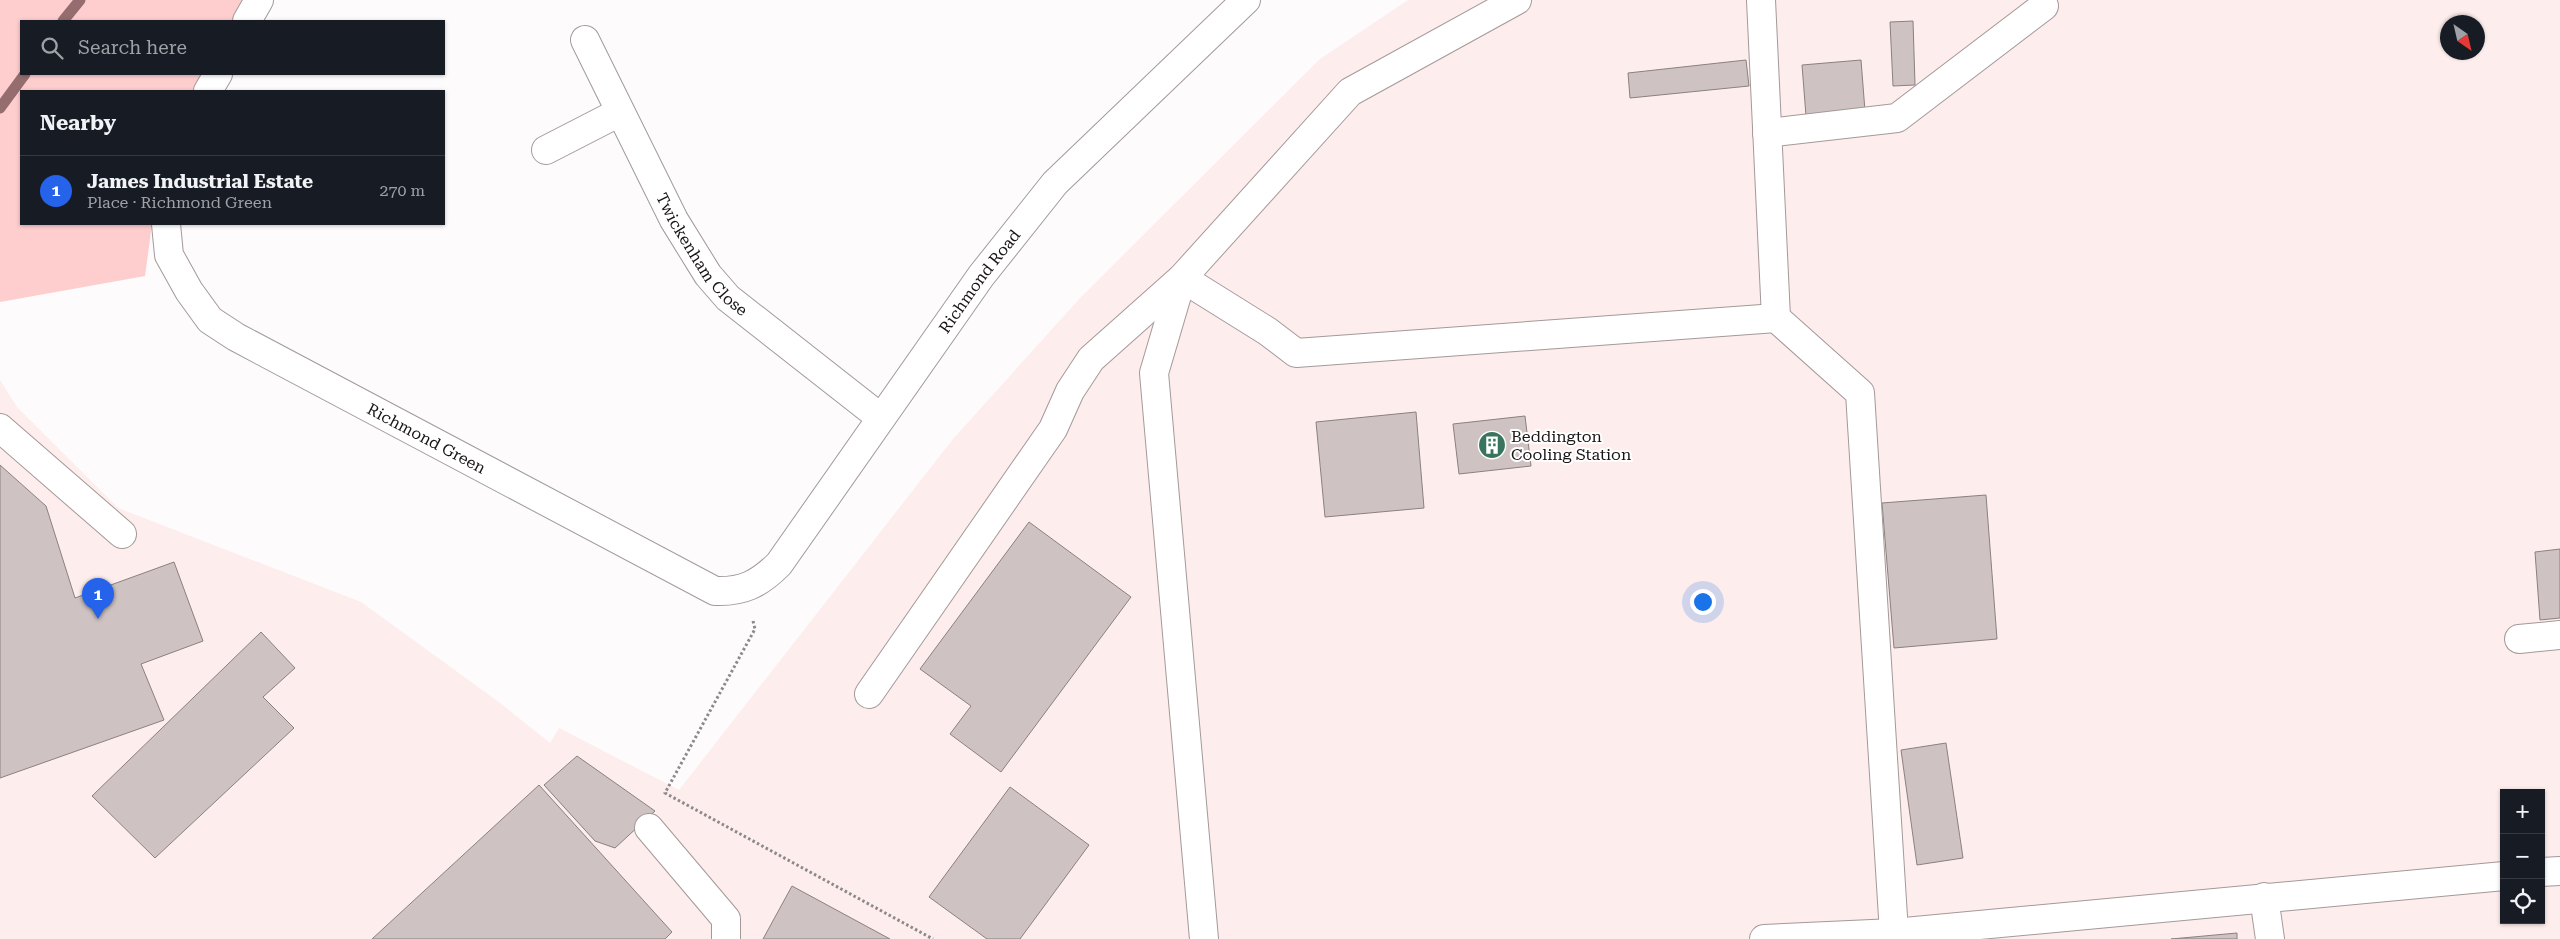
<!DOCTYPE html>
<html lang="en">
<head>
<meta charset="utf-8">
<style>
	body { margin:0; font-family:"Roboto Serif",serif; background:#20242c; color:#f1f3f6 }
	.controls { position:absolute; right:15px; bottom:15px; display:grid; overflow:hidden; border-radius:0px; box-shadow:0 1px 4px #0004 }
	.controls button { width:45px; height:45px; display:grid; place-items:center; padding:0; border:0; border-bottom:1px solid #363941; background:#171b24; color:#f1f3f6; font:25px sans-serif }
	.compass { position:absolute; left:2440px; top:15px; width:45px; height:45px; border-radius:50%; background:#171b24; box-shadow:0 1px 4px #0004; rotate:146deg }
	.you { position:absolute; left:1702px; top:601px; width:18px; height:18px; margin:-12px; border:4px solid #fff; border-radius:50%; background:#1a73e8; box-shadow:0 0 0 8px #1a73e833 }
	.badge { display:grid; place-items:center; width:32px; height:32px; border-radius:50%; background:#2563eb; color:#fff; font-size:16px; font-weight:700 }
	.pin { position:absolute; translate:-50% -41px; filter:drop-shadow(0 1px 2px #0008) }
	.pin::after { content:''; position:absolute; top:26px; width:18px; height:15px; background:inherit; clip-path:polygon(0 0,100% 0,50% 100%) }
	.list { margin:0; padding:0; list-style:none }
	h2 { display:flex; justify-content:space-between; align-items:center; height:65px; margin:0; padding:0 20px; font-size:21px }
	h2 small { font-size:16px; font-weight:400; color:#9ea1a6 }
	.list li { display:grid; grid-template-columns:32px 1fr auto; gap:15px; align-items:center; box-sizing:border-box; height:70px; padding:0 20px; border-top:1px solid #363941 }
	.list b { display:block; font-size:19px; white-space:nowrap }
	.list p { margin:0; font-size:16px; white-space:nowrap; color:#9ea1a6 }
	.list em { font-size:16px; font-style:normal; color:#9ea1a6 }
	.icon { flex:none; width:28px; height:28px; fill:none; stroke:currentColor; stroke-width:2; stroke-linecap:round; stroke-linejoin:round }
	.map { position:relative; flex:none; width:2560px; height:939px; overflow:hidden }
	.search { position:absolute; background:#171b24; box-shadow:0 1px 4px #0004; left:20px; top:20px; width:425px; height:55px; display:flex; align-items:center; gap:12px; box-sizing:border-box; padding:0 18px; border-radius:0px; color:#9ea1a6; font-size:19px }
	.panel { position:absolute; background:#171b24; box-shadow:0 1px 4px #0004; left:20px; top:90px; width:425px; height:135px; border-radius:0px }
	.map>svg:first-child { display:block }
	.built { fill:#feeded; fill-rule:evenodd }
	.green { fill:#fecdce }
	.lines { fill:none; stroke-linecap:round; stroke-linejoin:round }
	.stream { stroke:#956d6f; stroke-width:11 }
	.building { fill:#cec2c2; stroke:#8b8080 }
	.minor-casing { stroke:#a49999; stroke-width:30 }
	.path { stroke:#8c8989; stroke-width:3; stroke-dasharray:2.5 2.5; stroke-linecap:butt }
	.minor { stroke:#fff; stroke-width:28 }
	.labels { text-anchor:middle; stroke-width:4; stroke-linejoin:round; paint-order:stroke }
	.street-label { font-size:16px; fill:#191515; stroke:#fff }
	.poi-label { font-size:16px; fill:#191515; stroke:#fff; text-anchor:start }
</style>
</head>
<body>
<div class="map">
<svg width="2560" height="939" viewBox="0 0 2560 939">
	<rect width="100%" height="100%" fill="#fdfbfb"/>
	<path class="built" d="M 1408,0 L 2560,0 L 2560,939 L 0,939 L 0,380 L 17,407 L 118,508 L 361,602 L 500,703 L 550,743 L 559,728 L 679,790 L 953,439 L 1081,297 L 1320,59 ZM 2448,22 L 2478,22 L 2478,52 L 2448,52 ZM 2504,793 L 2541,793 L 2541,920 L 2504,920 Z"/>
	<path class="green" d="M 0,0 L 255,0 L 243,21 L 21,21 L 21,74 L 214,74 L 204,91 L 21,91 L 21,224 L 152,224 L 145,276 L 0,302 Z"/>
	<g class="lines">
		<path class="stream" d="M 63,21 L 80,0
			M 0,108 L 25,74"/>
	</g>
	<path class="building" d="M 1913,21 L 1915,85 L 1893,86 L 1890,22 Z
		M 1746,60 L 1749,86 L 1630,98 L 1628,73 Z
		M 1861,60 L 1865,111 L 1806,116 L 1802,65 Z
		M 1416,412 L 1424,508 L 1325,517 L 1316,422 Z
		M 1525,416 L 1531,466 L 1459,474 L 1453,424 Z
		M 0,465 L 46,506 L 75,598 L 174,562 L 203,641 L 141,664 L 164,720 L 0,778 Z
		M 1986,495 L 1997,639 L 1894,648 L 1882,503 Z
		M 1029,522 L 1131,597 L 1001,772 L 950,734 L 971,706 L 920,669 Z
		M 2560,549 L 2560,618 L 2540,620 L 2535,552 Z
		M 261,632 L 295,668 L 263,697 L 294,728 L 155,858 L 92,796 Z
		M 1946,743 L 1963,858 L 1917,865 L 1901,750 Z
		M 577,756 L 655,811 L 615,848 L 595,841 L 544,785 Z
		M 539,785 L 672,932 L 665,939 L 372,939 Z
		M 1010,787 L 1089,845 L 1020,939 L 987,939 L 929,897 Z
		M 792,886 L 890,939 L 763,939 Z
		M 2237,933 L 2237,939 L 2171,939 Z"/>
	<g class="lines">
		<g class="minor-casing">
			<g id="minor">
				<path d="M 1761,0 L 1776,318"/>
				<path d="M 247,21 L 259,0"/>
				<path id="s1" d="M 585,40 L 674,220 L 708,275 L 728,298 L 881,418"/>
				<path d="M 208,91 L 218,74"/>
				<path d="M 1767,133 L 1897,118 L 2044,6"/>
				<path d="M 546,150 L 620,112"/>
				<path id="s2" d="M 166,224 L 169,255 L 189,291 L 210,320 L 236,337 L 715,591 C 743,592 759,584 779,564 L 981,276 L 1055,183 L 1246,0"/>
				<path d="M 0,428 L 122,534"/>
				<path d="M 2519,639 L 2560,635"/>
				<path d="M 869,694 L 1053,429 L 1070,391 L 1091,359 L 1182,278 L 1267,331 L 1296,353 L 1776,318 L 1860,393 L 1894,933"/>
				<path d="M 649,828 L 726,919 L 726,939"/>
				<path d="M 2541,872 L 2560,871"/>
				<path d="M 2264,897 L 2270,939"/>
				<path d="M 1204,939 L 1154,373 L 1182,278 L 1350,92 L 1517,0"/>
				<path d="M 1764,939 L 1894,933 L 2504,876"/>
			</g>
		</g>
		<path class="path" d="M 753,621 L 755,629 L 665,793 L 933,939"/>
		<use href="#minor" class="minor"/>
	</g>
	<defs>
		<g id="building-disc" transform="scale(1.4375)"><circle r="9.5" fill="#39745e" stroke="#fff"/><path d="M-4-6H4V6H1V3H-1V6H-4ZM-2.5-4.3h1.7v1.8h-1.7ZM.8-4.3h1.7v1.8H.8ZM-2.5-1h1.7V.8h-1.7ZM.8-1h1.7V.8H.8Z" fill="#fff"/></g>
	</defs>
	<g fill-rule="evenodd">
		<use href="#building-disc" x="1492" y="445"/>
	</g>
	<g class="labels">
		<g class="street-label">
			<text dy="6" stroke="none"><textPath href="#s1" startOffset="245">Twickenham Close</textPath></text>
			<text dy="6" stroke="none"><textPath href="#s2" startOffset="1100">Richmond Road</textPath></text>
			<text dy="6" stroke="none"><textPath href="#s2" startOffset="355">Richmond Green</textPath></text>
		</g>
		<g class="poi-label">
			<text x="1511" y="442">Beddington<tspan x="1511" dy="18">Cooling Station</tspan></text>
		</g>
	</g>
</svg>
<div class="controls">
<button>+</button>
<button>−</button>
<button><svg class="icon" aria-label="locate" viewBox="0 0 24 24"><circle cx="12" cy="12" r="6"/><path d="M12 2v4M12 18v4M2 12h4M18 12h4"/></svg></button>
</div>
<svg class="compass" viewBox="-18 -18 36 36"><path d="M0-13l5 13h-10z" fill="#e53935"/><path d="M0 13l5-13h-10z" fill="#9ea1a6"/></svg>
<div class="you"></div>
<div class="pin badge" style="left:98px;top:619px">1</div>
<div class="search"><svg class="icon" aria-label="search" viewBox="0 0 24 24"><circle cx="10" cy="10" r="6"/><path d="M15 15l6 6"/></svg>Search here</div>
<section class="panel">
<h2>Nearby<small></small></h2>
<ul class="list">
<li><span class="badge">1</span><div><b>James Industrial Estate</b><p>Place · Richmond Green</p></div><em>270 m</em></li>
</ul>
</section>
</div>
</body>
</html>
